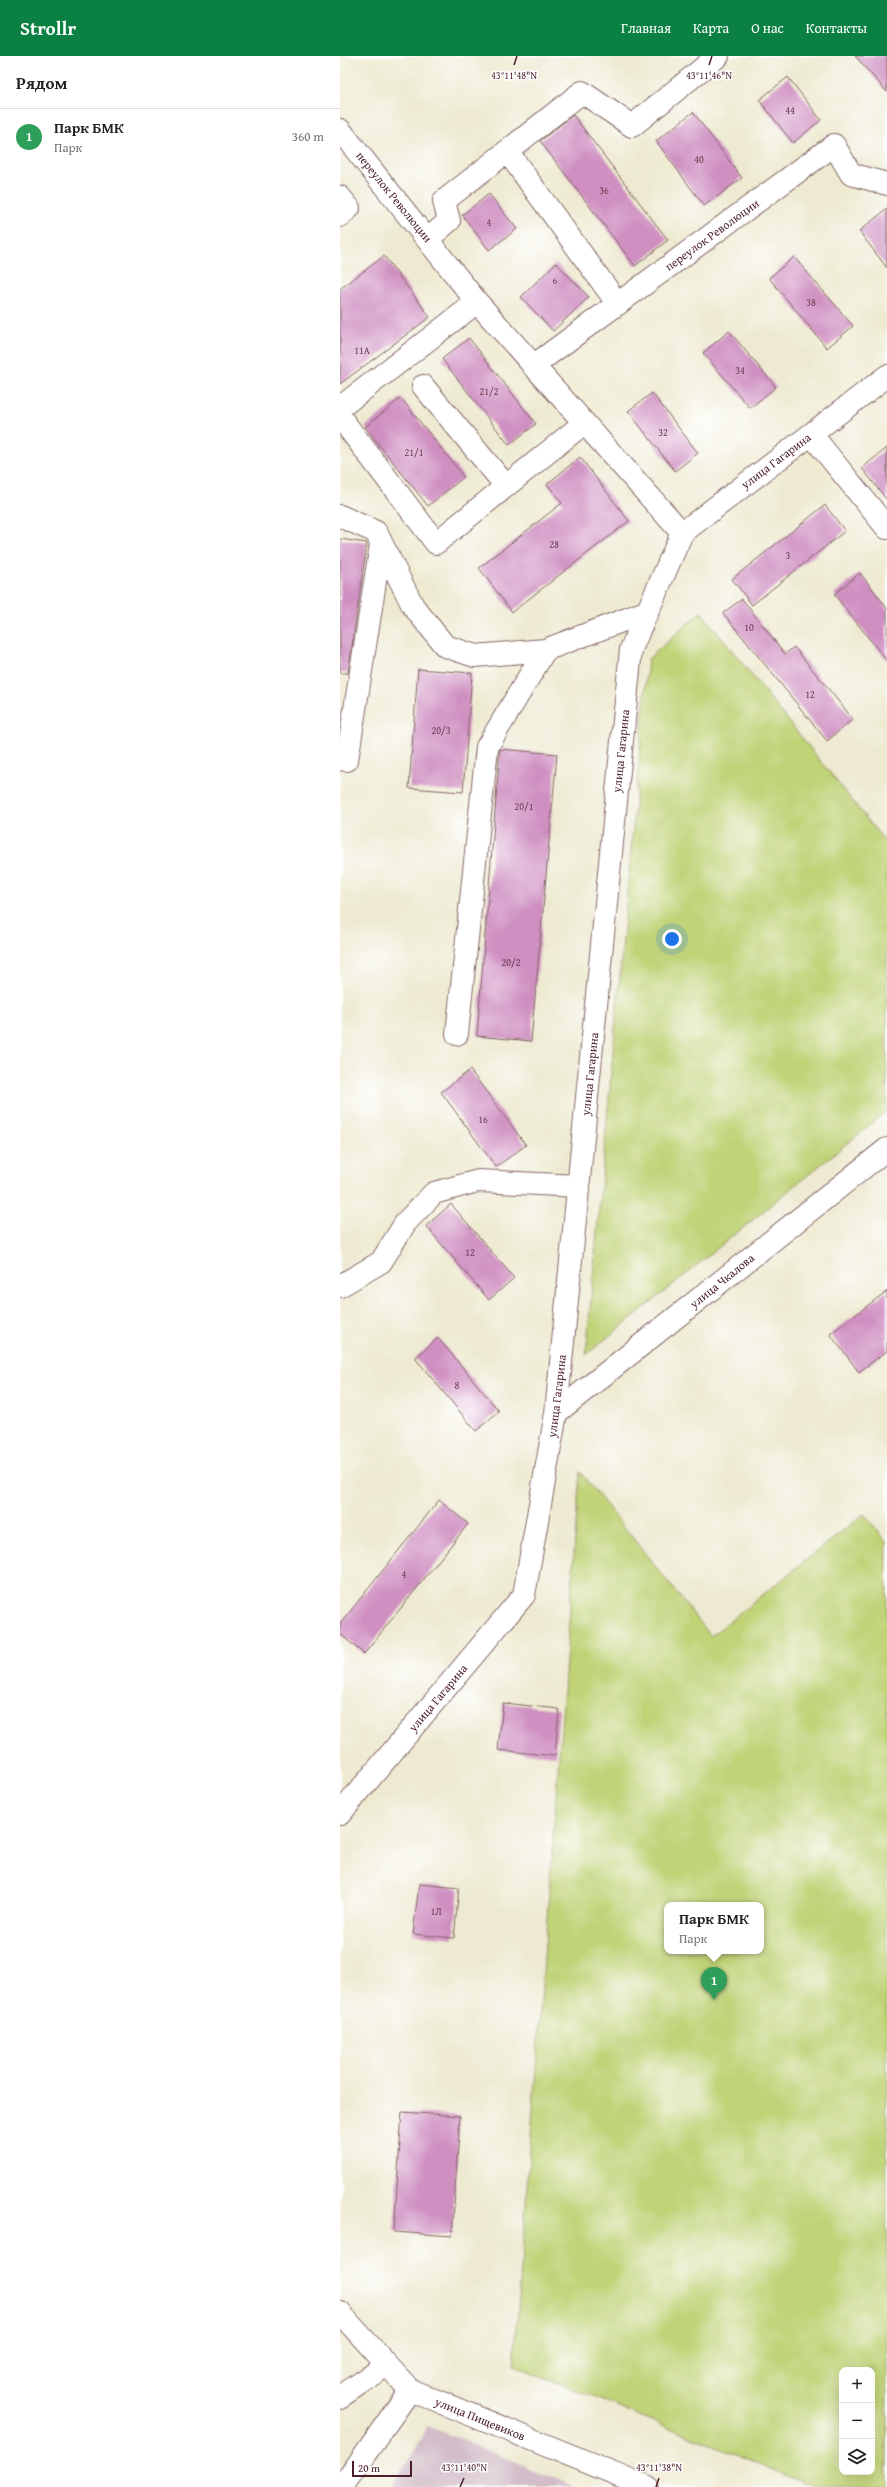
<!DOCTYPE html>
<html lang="ru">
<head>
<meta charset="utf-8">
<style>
	body { margin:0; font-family:"Gentium Book Plus",serif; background:#f2f2f2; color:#222 }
	.controls { position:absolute; right:12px; bottom:12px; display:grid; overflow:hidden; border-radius:8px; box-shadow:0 4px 16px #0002 }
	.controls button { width:36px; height:36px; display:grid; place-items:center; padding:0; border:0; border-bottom:1px solid #e0e0e0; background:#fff; color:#222; font:20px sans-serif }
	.scale { position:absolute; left:12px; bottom:10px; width:60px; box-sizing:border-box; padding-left:4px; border:2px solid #4a1f2b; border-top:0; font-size:11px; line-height:14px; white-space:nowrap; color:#4a1f2b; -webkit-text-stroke:3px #fff; paint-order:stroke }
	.you { position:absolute; left:332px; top:883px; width:14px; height:14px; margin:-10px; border:3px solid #fff; border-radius:50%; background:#1a73e8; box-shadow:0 0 0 6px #1a73e833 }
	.badge { display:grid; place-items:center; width:26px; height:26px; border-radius:50%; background:#0b8043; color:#fff; font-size:13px; font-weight:700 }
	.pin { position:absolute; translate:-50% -33px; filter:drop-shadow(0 1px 2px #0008) }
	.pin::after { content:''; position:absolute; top:21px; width:14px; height:12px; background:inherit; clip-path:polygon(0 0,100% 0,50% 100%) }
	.popup { position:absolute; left:324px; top:1846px; width:100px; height:52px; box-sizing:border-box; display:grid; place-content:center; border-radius:8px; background:#fff; filter:drop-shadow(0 1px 3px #0005); font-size:13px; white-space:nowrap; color:#767676 }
	.popup b { font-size:15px; color:#222 }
	.popup::after { content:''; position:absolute; left:50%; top:100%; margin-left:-8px; border:8px solid transparent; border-top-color:#fff }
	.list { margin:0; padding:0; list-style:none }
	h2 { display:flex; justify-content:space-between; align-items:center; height:52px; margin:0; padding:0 16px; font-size:17px }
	h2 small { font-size:13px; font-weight:400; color:#767676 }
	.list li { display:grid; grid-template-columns:26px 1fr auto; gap:12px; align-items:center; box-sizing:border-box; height:56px; padding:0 16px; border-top:1px solid #e0e0e0 }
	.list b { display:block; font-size:15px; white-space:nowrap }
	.list p { margin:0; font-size:13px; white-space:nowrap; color:#767676 }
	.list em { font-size:13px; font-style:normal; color:#767676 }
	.icon { flex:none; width:22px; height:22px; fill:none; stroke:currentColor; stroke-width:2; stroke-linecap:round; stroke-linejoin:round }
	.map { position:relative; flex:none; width:547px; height:2431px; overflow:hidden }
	header { display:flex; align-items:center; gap:24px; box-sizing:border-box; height:56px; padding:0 20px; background:#0b8043; color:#fff }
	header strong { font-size:19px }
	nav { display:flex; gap:22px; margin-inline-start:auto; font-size:14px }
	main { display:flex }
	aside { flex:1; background:#fff }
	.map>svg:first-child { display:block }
	.industrial { fill:#d2bdc8 }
	.green { fill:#c0d377; stroke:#857951; fill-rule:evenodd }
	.building { fill:#cf8fc1 }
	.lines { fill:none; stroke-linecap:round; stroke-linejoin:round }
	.minor-casing { stroke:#836665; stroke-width:24 }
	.minor { stroke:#fff; stroke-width:22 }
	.ticks { fill:none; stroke:#4a1f2b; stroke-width:1.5 }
	.labels { text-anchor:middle; stroke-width:3; stroke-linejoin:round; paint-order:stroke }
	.number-label { font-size:10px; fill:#6b3b50 }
	.street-label { font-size:12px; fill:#4a1f2b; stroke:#fff }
	.ticks-label { font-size:10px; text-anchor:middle; fill:#4a1f2b; stroke:#fff; stroke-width:3; stroke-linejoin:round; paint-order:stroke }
</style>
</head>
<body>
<header>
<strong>Strollr</strong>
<nav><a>Главная</a><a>Карта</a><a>О нас</a><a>Контакты</a></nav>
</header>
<main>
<aside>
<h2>Рядом<small></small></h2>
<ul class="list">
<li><span class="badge" style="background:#2e9e5b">1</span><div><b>Парк БМК</b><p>Парк</p></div><em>360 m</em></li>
</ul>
</aside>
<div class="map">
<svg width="547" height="2431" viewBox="0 0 547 2431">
	<rect width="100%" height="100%" fill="#fff"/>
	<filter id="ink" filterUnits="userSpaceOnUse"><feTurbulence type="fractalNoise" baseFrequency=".025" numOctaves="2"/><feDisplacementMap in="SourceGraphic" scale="8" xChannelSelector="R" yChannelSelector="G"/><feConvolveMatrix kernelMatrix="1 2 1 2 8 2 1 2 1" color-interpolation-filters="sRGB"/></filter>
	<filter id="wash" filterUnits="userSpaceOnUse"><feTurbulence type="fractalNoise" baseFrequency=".012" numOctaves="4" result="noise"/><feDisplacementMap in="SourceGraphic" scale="16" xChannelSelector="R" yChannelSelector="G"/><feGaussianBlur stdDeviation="0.9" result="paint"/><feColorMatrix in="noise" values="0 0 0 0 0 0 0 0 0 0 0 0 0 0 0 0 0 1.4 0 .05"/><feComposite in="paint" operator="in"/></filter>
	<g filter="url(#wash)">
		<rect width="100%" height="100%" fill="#eeead1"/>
		<path class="industrial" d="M 88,2370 L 236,2431 L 52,2431 Z"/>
		<path class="green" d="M 361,556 L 547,788 L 547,1055 L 246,1299 L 308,603 Z
			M 240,1416 L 371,1580 L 524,1458 L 547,1486 L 547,2431 L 475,2431 L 174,2309 ZM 327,1849 L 421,1849 L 421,1895 L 327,1895 ZM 502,2314 L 532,2314 L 532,2416 L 502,2416 Z"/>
		<g id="blocks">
			<path class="building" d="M 515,0 L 547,0 L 547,36 Z
				M 448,21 L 481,64 L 453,87 L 419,44 Z
				M 353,56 L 402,122 L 364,150 L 316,85 Z
				M 233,59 L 328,184 L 295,210 L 200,85 Z
				M 149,138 L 177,173 L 149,194 L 122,159 Z
				M 547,153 L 547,212 L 519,175 Z
				M 44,200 L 90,261 L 0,328 L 0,233 Z
				M 454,201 L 513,270 L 487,292 L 429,222 Z
				M 216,207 L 249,241 L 213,275 L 181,241 Z
				M 389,275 L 436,331 L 410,352 L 363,297 Z
				M 129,282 L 196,368 L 169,389 L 102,303 Z
				M 312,337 L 358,397 L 335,415 L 288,355 Z
				M 61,342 L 124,421 L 88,450 L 25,371 Z
				M 547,392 L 547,444 L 522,412 Z
				M 240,401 L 289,465 L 172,556 L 139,512 L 222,447 L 207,428 Z
				M 485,449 L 505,475 L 412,549 L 392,523 Z
				M 0,483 L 27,487 L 8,617 L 0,617 Z
				M 520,517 L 547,552 L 547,605 L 494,538 Z
				M 402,543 L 445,598 L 454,591 L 513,663 L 487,685 L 383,557 Z
				M 78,613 L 132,617 L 123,736 L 69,732 Z
				M 160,693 L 217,698 L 191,985 L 137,980 Z
				M 130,1014 L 186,1089 L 156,1111 L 101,1036 Z
				M 111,1148 L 174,1222 L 149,1244 L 86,1170 Z
				M 547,1235 L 547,1295 L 519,1316 L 490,1278 Z
				M 98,1282 L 159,1355 L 136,1375 L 75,1302 Z
				M 99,1444 L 128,1468 L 24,1598 L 0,1578 L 0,1568 Z
				M 163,1647 L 219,1653 L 215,1700 L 158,1694 Z
				M 79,1828 L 119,1832 L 114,1882 L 73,1878 Z
				M 62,2056 L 120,2060 L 112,2180 L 54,2176 Z"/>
		</g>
	</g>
	<g filter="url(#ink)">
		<use href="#blocks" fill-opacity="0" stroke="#836665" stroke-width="1"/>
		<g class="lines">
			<g class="minor-casing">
				<path id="minor" d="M 0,74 L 137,246 L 342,477
					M 167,95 L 278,248
					M 0,141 L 9,152 L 0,160
					M 88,183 L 109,165 L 104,145 L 242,36 L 292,70 L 378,0
					M 193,310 L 494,89 L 511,118 L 547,128
					M 83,330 L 166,430
					M 0,349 L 6,347 L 137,246
					M 0,361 L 96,487 L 244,367
					M 471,378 L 547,472
					M 0,460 L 36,476 L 73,550 L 105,590 L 135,600 L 205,594 L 308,555
					M 0,703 L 7,704 L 41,488
					M 117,978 L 147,691 L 205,594
					M 0,1230 L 41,1206 L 66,1166 L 94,1137 L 138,1125 L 239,1130
					M 216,1357 L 547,1093
					M 0,1758 L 184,1539 L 216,1357 L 291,593 L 342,477 L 547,320
					M 0,2257 L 70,2334 L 308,2431
					M 0,2341 L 47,2309
					M 2,2431 L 70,2334"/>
			</g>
			<use href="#minor" class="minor"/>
		</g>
	</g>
	<path class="ticks" d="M 174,9 L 177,0M 369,9 L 372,0M 120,2431 L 124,2422M 316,2431 L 319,2422"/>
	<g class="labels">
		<g class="number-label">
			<text x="450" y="58">44</text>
			<text x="359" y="107">40</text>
			<text x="264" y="138">36</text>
			<text x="149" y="170">4</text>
			<text x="215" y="228">6</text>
			<text x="471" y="250">38</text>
			<text x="22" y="298">11А</text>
			<text x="400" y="318">34</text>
			<text x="149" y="339">21/2</text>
			<text x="323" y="380">32</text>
			<text x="74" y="400">21/1</text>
			<text x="214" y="492">28</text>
			<text x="448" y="503">3</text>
			<text x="409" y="575">10</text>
			<text x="470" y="642">12</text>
			<text x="101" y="678">20/3</text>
			<text x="184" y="754">20/1</text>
			<text x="171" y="910">20/2</text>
			<text x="143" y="1067">16</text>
			<text x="130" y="1200">12</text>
			<text x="117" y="1333">8</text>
			<text x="64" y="1522">4</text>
			<text x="96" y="1859">1Л</text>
		</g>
		<g class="street-label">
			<text transform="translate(54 141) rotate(51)" y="4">переулок Революции</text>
			<text transform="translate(372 179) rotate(-36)" y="4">переулок Революции</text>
			<text transform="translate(436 405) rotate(-37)" y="4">улица Гагарина</text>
			<text transform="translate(281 695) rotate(-84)" y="4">улица Гагарина</text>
			<text transform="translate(250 1018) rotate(-84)" y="4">улица Гагарина</text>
			<text transform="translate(382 1225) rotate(-39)" y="4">улица Чкалова</text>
			<text transform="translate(217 1340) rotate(-83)" y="4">улица Гагарина</text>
			<text transform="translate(98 1642) rotate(-50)" y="4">улица Гагарина</text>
			<text transform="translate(140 2363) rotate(22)" y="4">улица Пищевиков</text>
		</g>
	</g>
	<g class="ticks-label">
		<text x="174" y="23">43°11'48"N</text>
		<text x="369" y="23">43°11'46"N</text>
		<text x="124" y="2415">43°11'40"N</text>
		<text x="319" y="2415">43°11'38"N</text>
	</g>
</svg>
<div class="controls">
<button>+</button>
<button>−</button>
<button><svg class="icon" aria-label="layers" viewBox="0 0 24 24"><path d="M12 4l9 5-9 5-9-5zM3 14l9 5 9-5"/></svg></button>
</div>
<div class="scale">20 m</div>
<div class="you"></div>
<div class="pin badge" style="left:374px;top:1944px;background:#2e9e5b">1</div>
<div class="popup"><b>Парк БМК</b>Парк</div>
</div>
</main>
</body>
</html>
